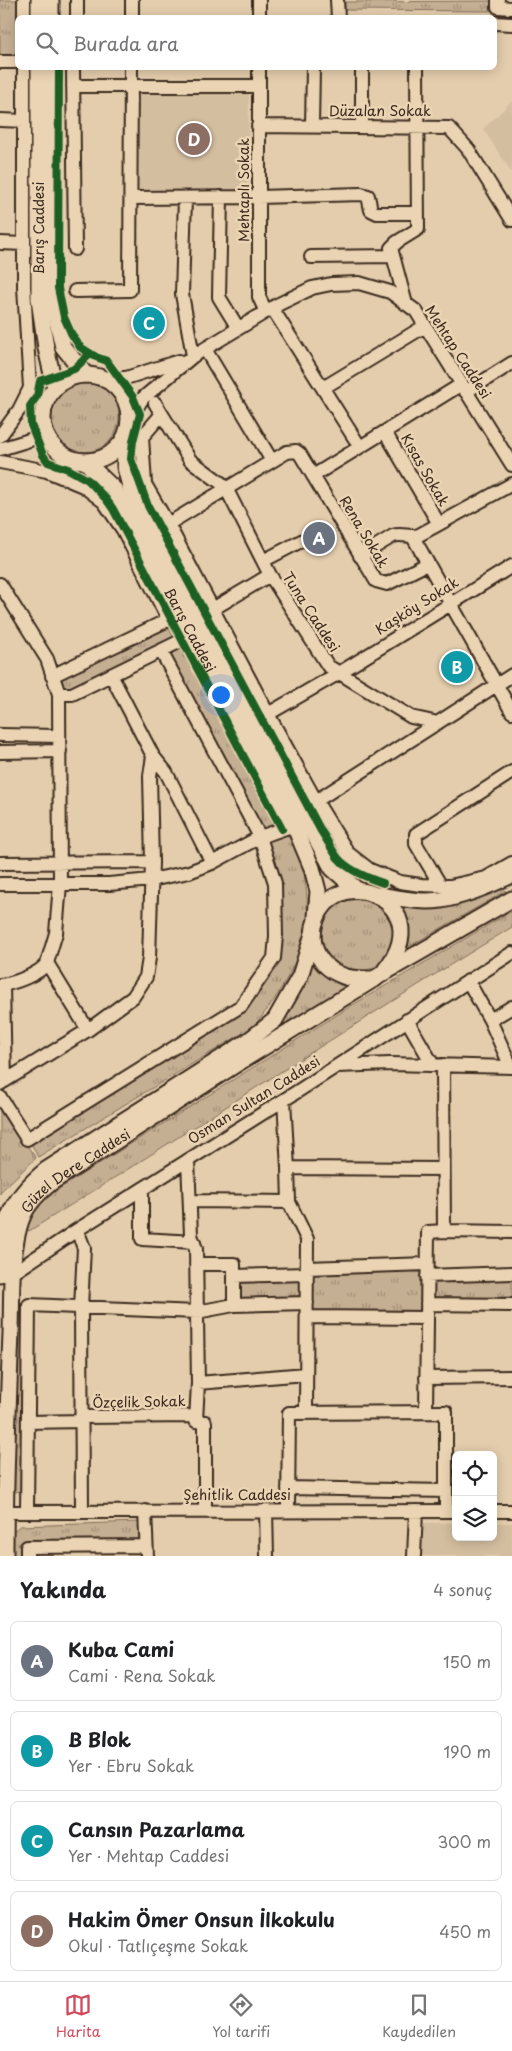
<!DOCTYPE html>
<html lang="tr">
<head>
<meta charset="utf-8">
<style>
	body { margin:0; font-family:"Playpen Sans",sans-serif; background:#f6f6f6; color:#202124 }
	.controls { position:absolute; right:15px; bottom:15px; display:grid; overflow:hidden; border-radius:8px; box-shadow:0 2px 12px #0003 }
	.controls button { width:45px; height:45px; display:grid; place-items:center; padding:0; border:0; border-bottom:1px solid #e0e0e0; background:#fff; color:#202124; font:25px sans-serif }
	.you { position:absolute; left:220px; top:694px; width:18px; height:18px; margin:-12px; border:4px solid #fff; border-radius:50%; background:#1a73e8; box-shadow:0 0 0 8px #1a73e833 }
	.badge { display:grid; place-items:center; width:32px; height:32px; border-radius:50%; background:#d1495b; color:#fff; font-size:16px; font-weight:700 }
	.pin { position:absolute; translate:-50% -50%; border:2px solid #fff; box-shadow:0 1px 5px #0006 }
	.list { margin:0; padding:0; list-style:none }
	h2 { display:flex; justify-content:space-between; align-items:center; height:65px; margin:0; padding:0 20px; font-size:21px }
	h2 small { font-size:16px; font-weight:400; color:#757577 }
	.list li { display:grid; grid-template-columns:32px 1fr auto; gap:15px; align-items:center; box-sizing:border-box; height:80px; margin:0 10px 10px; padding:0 10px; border:1px solid #e0e0e0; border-radius:8px }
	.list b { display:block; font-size:19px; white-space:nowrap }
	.list p { margin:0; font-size:16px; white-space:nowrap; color:#757577 }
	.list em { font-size:16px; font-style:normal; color:#757577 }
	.icon { flex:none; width:28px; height:28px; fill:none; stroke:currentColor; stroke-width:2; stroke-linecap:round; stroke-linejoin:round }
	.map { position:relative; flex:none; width:512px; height:1556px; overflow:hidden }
	.search { position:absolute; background:#fff; box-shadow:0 2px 12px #0003; left:15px; right:15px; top:15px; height:55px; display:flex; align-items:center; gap:12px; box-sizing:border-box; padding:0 18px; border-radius:8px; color:#757577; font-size:19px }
	.sheet { height:425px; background:#fff }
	nav { display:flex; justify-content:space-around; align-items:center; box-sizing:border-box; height:70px; border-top:1px solid #e0e0e0; background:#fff; font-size:14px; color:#757577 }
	nav a { display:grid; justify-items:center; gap:2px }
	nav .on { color:#d1495b }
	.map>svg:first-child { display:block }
	.built { fill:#d4bea0 }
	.grass { fill:url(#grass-tufts); stroke:#806c58 }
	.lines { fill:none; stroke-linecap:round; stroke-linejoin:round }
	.minor-casing { stroke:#3b2a1e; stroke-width:16 }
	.major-casing { stroke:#3b2a1e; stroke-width:19 }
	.minor { stroke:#ebd4b3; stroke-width:12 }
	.major { stroke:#ebd4b3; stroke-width:15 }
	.cycleway-casing { stroke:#ebd4b3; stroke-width:11 }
	.cycleway { stroke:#1b5e20; stroke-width:8 }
	.labels { text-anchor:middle; stroke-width:5; stroke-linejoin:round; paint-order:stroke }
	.street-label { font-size:14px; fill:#3b2a1e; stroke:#ebd4b3 }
</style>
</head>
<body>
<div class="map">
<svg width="512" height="1556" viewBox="0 0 512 1556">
	<defs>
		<pattern id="grass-tufts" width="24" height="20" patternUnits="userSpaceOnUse" patternTransform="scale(1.25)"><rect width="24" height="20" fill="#c5af93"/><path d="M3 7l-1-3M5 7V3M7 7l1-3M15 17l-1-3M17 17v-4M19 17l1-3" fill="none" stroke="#a18f77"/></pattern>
	</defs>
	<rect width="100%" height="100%" fill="#e4cdad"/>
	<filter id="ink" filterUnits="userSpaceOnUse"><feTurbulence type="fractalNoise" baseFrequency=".02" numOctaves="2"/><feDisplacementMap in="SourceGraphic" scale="10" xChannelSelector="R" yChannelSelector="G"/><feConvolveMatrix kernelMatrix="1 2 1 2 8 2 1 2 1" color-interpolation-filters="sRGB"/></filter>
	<g filter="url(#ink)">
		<path class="built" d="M 139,90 L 249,91 L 248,186 L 244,192 L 139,191 Z
			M 512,101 L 512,173 L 483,129 Z
			M 422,1523 L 456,1523 L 456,1537 L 493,1537 L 493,1523 L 512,1523 L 512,1556 L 422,1556 Z"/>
		<path class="grass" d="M 0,0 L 17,0 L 16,57 L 0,57 Z
			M 491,1 L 491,11 L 345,10 L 345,2 Z
			M49 417a35 35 0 1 1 70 0a35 35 0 1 1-70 0Z
			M 168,626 L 174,639 L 71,689 L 64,690 L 61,684 L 63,676 Z
			M 183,642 L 278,823 L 262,832 L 165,651 Z
			M 287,835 C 298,847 303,864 305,880 C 307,896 310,918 305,934 C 296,967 276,1001 253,1027 L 38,1157 L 30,1141 L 245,1008 L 281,943 L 278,870 L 268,840 Z
			M 497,889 L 506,891 L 408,947 L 409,925 L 401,906 Z
			M322 935a36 36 0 1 1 72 0a36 36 0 1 1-72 0Z
			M 512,911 L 512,927 C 349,1026 191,1131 29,1231 L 25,1225 L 41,1200 L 351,1006 Z
			M 313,958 L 328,979 L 349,989 L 272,1034 L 299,995 Z
			M 0,1105 L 16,1131 L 36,1158 L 2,1190 L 0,1194 Z
			M 421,1270 L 420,1312 L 310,1311 L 311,1271 Z
			M 301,1279 L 302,1300 L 238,1301 L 238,1281 Z
			M 512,1279 L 512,1297 L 432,1298 L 432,1281 Z
			M 17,1306 L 26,1306 L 26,1491 L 11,1492 Z
			M 139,1522 L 139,1542 L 25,1543 L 25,1556 L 12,1556 L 12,1532 L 20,1526 Z"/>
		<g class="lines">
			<g class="minor-casing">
				<path id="minor" d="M 24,0 L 24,18
					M 77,0 L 77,18
					M 259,0 L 259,18
					M 337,0 L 338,18
					M 498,0 L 498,7 L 512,8
					M 132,18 L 132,0
					M 494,23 L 512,24
					M 0,62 L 18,62
					M 73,68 L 75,249
					M 259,68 L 259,297 L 266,312
					M 362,68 L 362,126
					M 73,86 L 259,86
					M 0,120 L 24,121
					M 258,126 L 449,128 L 468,149 L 512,220
					M 312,126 L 313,68
					M 221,197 L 219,297 L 238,328
					M 131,198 L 259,197 L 361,194 L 368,196 L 371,210 L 377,213 L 418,213
					M 185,198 L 182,294 L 193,356
					M 0,243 L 24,244
					M 311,257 L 393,256
					M 75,291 L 130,290 L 131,68
					M 406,304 L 391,248 L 397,242 L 418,229 L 417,68
					M 272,308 L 360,447
					M 205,349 L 272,461
					M 103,378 L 126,378 L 179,361
					M 323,388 L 425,326
					M 466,392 L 512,363
					M 155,403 L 190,460 L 221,483 L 227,490 L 270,575 L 328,666 L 411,717 L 438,723
					M 162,414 L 142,437 L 145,484 L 168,524 L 268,714 L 316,801 L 348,853 L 370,870 L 400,882 L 421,885 L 450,886 L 486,878 L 512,863
					M 130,418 L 143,398 L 193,356 L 277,305 L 312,288 L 331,284 L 359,283 L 390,292 L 416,311 L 512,465
					M 385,432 L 439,524
					M 0,436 L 19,410 L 30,388 L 24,287 L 24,68
					M 0,449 L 46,435
					M 0,462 L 47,471 L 83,486 L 104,502 L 123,530 L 168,619
					M 313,476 L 462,384
					M 168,524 L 287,452 L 296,451 L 300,454 L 376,581 L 387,584 L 427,564
					M 413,537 L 512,712
					M 360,556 L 393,536 C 402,533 410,538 419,535 L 512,484
					M 263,561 L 305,539
					M 0,584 L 47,659 L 59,694 L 60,884 L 56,933 L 47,963 C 40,974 13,984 0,985
					M 206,613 L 270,575
					M 111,675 L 153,756 L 166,772 L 212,863
					M 52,676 L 174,617
					M 59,694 L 72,694 L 193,635
					M 268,714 L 339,673 L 512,566
					M 0,735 L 59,736
					M 0,752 L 60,751
					M 316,801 L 512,675
					M 0,863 L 152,862
					M 0,884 L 109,884 L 151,880 L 189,872 L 212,863 L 260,837 L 294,825
					M 441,886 L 416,844 L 416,834 L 512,772
					M 47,963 L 88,1030
					M 468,981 L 490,1020
					M 3,985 L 5,1081
					M 407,1020 L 433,1065
					M 337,1066 L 390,1064 L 512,1067
					M 511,1067 L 490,1020 L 512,1007
					M 0,1084 L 88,1030 L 133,997 L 146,977 L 149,958 L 152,862 L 150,776 L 153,756
					M 0,1097 L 27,1139 L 241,1006 L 274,958 L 276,936 L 275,883 L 260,837 L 161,651
					M 284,1100 L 288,1168 L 443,1169
					M 188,1160 L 191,1235 L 196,1249 L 198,1383 L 196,1421 L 205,1422 L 205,1511
					M 288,1168 L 289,1202 L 307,1239 L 306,1413
					M 142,1189 L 142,1239 L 194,1242
					M 190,1201 L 289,1202
					M 77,1230 L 84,1248 L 81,1308 L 82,1511
					M 444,1231 L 512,1232
					M 196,1264 L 234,1264 L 234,1276
					M 307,1268 L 427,1264
					M 13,1273 L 77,1230 L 295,1093 L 512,953
					M 427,1276 L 512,1273
					M 427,1304 L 512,1305
					M 234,1305 L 234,1276 L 307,1274
					M 307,1317 L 427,1318
					M 426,1378 L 512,1377
					M 198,1383 L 306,1374
					M 426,1412 L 428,1232 L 444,1231 L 443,1065
					M 82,1417 L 196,1416
					M 28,1422 L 82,1421
					M 288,1488 L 446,1491
					M 0,1508 L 5,1512 L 19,1512 L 456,1511
					M 266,1510 L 267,1556
					M 288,1510 L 289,1413 L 446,1412 L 446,1511
					M 145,1511 L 147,1556
					M 493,1511 L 512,1511
					M 27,1512 L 29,1305 L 197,1312 L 234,1305 L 307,1303
					M 27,1556 L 27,1547 L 146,1546
					M 414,1556 L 416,1511"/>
			</g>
			<g class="major-casing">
				<g id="major">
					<path d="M 51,0 L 51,18"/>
					<path d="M 39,18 L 39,0"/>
					<path d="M 39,68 L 39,299 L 46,348 L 55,387"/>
					<path d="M 51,68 L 53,303 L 63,347 L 86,375"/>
					<circle cx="86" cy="418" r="43"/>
					<path d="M 124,441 L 125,467 L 132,494 L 332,868 L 357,890"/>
					<path id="s1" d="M 86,462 L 115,490 L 294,825 L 312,868 L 318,891 L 316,917"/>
					<path d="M 378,895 C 399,898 421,903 441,900 C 463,897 493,884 512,875"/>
					<path d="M 375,979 C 364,979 351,980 341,975 C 287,953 319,873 373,894 C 384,898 393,907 398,917 C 406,936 397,955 385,970"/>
					<path d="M 0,1274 C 3,1224 7,1202 46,1170 L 248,1041 L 275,1020 L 300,976 L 313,934"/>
					<path id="s2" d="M 5,1556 C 5,1482 8,1407 11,1333 C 12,1299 10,1259 19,1227 C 24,1207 36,1195 52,1182 L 235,1065 L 382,974 L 512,899"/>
				</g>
			</g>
			<use href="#minor" class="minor"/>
			<use href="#major" class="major"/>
			<g class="cycleway-casing">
				<path id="cycleway" d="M 59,68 L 58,288 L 64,317 L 71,333 L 80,347 L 96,357 L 107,361 L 133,397 L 140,414 L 133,441 L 131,459 L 148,506 L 321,831 C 327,840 332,850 338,858 C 349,871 368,878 383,883
					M 90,354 L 74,369 L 40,381 L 37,396 L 30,406 L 31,425 L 43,455 L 48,462 L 68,469 L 88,480 L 106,499 L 113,509 L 282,829"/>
			</g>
			<use href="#cycleway" class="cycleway"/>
		</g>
	</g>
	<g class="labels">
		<g class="street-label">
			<text x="380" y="116">Düzalan Sokak</text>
			<text transform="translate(244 190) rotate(-90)" y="5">Mehtaplı Sokak</text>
			<text transform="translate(39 228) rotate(-90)" y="5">Barış Caddesi</text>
			<text transform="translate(458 352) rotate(57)" y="5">Mehtap Caddesi</text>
			<text transform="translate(425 470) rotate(60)" y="5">Kısas Sokak</text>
			<text transform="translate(364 532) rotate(59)" y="5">Rena Sokak</text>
			<text transform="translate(417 606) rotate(-32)" y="5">Kaşköy Sokak</text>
			<text transform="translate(311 612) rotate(57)" y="5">Tuna Caddesi</text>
			<text dy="5" stroke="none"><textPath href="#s1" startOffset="199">Barış Caddesi</textPath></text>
			<text transform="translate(254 1100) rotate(-32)" y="5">Osman Sultan Caddesi</text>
			<text dy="5" stroke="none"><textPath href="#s2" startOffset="412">Güzel Dere Caddesi</textPath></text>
			<text transform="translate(139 1402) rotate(-1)" y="5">Özçelik Sokak</text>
			<text x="237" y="1500">Şehitlik Caddesi</text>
		</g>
	</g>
</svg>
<div class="controls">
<button><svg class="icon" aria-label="locate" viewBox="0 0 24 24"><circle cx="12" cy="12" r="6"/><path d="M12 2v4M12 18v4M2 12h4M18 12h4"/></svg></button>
<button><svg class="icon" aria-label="layers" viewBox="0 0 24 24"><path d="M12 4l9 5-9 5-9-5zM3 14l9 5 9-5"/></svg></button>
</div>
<div class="you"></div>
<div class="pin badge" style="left:319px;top:538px;background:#6b7280">A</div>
<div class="pin badge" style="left:457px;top:667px;background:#0f9aa8">B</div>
<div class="pin badge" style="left:149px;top:323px;background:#0f9aa8">C</div>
<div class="pin badge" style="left:194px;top:139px;background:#8d6e63">D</div>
<div class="search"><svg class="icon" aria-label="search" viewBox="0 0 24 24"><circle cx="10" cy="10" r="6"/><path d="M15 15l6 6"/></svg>Burada ara</div>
</div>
<section class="sheet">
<h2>Yakında<small>4 sonuç</small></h2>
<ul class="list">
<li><span class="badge" style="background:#6b7280">A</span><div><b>Kuba Cami</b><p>Cami · Rena Sokak</p></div><em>150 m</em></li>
<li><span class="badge" style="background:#0f9aa8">B</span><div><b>B Blok</b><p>Yer · Ebru Sokak</p></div><em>190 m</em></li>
<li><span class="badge" style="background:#0f9aa8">C</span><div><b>Cansın Pazarlama</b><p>Yer · Mehtap Caddesi</p></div><em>300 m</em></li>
<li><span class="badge" style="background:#8d6e63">D</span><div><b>Hakim Ömer Onsun İlkokulu</b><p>Okul · Tatlıçeşme Sokak</p></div><em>450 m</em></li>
</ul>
</section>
<nav>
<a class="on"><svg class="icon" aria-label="map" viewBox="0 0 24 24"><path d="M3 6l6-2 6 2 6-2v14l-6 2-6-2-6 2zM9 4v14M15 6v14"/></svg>Harita</a>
<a><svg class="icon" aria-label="directions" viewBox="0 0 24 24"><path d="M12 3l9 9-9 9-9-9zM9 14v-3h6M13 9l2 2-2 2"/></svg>Yol tarifi</a>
<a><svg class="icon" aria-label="saved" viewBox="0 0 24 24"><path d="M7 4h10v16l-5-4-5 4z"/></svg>Kaydedilen</a>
</nav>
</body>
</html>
